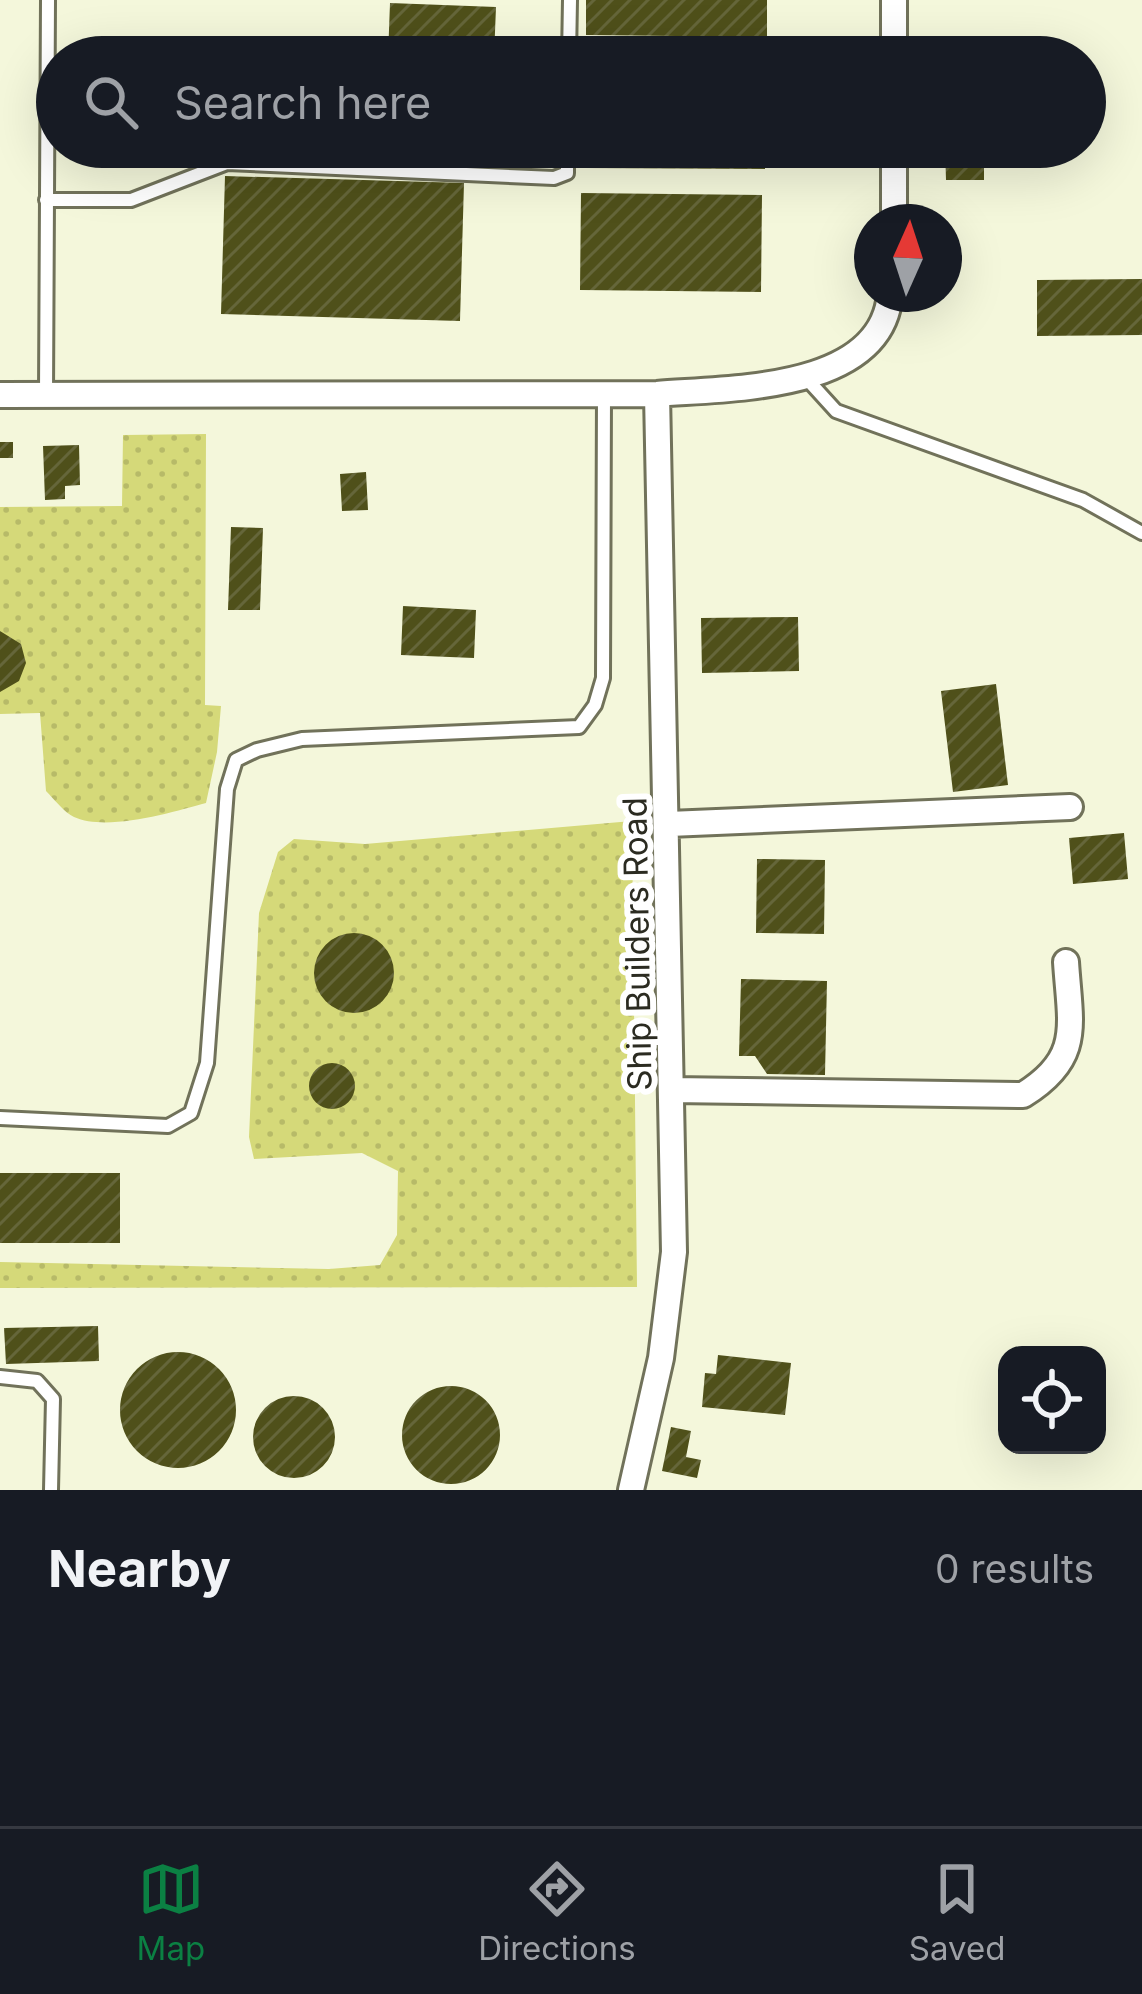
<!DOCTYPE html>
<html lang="en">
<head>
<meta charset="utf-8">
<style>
	body { margin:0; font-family:Inter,sans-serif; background:#242831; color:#f1f3f6 }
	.controls { position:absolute; right:36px; bottom:36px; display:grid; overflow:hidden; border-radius:24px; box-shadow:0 12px 48px #0002 }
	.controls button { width:108px; height:108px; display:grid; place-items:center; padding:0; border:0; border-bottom:3px solid #363941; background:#171b24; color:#f1f3f6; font:60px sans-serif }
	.compass { position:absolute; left:854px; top:204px; width:108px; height:108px; border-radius:50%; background:#171b24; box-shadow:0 12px 48px #0002; rotate:3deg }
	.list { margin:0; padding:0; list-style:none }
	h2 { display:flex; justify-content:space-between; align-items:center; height:156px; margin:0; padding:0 48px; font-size:51px }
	h2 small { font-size:39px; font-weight:400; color:#9ea1a6 }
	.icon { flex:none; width:66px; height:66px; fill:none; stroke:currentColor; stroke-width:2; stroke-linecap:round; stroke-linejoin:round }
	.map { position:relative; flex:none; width:1142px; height:1490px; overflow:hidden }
	.search { position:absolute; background:#171b24; box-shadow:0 12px 48px #0002; left:36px; right:36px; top:36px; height:132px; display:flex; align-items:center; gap:30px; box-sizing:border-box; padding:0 42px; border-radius:66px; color:#9ea1a6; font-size:45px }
	.sheet { height:336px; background:#171b24 }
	nav { display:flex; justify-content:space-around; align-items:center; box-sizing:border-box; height:168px; border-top:3px solid #363941; background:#171b24; font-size:33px; color:#9ea1a6 }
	nav a { display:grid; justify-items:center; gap:6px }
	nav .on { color:#0b8043 }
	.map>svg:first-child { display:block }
	.grass { fill:url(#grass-dots) }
	.building { fill:url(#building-hatch) }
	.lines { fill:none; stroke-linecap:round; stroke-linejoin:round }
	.lane-casing { stroke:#71725a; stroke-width:18 }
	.street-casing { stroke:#71725a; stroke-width:30 }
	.lane { stroke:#fff; stroke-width:12 }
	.street { stroke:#fff; stroke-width:24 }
	.labels { text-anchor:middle; stroke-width:12; stroke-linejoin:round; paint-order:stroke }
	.street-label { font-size:33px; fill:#2b2b21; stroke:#fff }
</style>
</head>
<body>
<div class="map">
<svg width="1142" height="1490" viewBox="0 0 1142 1490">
	<defs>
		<pattern id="grass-dots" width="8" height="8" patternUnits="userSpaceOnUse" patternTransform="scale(3)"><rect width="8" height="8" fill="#d5d979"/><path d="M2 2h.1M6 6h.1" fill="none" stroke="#b7ba68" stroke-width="1.8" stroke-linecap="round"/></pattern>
		<pattern id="building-hatch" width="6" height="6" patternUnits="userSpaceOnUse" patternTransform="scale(3)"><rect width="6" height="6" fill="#4f501a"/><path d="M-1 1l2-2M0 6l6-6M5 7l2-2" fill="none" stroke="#65663a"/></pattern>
	</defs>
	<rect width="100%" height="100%" fill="#f4f7db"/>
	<path class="grass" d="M 206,434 L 205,705 L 221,706 L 217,752 L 206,803 C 173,812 107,832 74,817 C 65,813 54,799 46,791 L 40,713 L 0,714 L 0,507 L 122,506 L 123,435 Z
		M 632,821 L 637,1287 L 0,1288 L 0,1262 L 329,1269 L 380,1265 L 397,1235 L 398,1171 L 362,1153 L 254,1159 L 249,1137 L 259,913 L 278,852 L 294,839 L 365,844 Z"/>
	<path class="building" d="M 586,0 L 767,0 L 767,37 L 586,35 Z
		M 390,3 L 496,7 L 494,57 L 388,57 Z
		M 983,45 L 983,57 L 944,57 L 944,46 Z
		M 585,147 L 765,147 L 765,169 L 585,168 Z
		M 945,147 L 984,147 L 984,180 L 946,180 Z
		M 225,176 L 464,183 L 460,321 L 221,314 Z
		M 581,193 L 762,195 L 761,292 L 580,290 Z
		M 1142,279 L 1142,335 L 1037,336 L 1037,280 Z
		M 0,442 L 13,442 L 13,458 L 0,458 Z
		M 79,445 L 80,485 L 65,486 L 65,499 L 45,500 L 43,446 Z
		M 366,472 L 368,510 L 342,511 L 340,474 Z
		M 231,527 L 263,528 L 260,610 L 228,610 Z
		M 403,606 L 476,610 L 474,658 L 401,655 Z
		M 798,617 L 799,671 L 702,673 L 701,618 Z
		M 0,631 L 21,644 L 26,663 L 19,681 L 0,692 Z
		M 996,684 L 1008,785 L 953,792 L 941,691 Z
		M 1124,833 L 1128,879 L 1073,884 L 1069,838 Z
		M 757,859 L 825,860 L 824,934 L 756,933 Z
		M314 973a40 40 0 1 1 80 0a40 40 0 1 1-80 0Z
		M 741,979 L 827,981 L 825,1075 L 767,1074 L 755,1056 L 739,1056 Z
		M309 1086a23 23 0 1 1 46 0a23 23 0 1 1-46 0Z
		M 0,1173 L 120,1173 L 120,1243 L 0,1243 Z
		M 98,1326 L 99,1361 L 6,1364 L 4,1328 Z
		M120 1410a58 58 0 1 1 116 0a58 58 0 1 1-116 0Z
		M 718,1355 L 791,1363 L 785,1415 L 702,1407 L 705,1373 L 716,1374 Z
		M402 1435a49 49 0 1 1 98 0a49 49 0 1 1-98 0Z
		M253 1437a41 41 0 1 1 82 0a41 41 0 1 1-82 0Z
		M 671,1427 L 691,1431 L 686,1457 L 701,1460 L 697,1478 L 662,1471 Z"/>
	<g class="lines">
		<g class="lane-casing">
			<path id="lane" d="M 569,57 L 570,0
				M 46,200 L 131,200 L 227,163 L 554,178 L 567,173 L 567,147
				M 806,378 L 836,411 L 1083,500 L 1142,533
				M 46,395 L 48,0
				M 0,1118 L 168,1126 L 191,1113 L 207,1063 L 227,789 L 236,760 L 257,750 L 302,739 L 579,727 L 595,705 L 603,678 L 604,395
				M 0,1377 L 37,1381 L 53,1399 L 51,1490"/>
		</g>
		<g class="street-casing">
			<path id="street" d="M 894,57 L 894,0
				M 894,147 L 894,222
				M 0,395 L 657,394 C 728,388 882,392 890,294
				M 669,824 L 1070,807
				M 672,1090 L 1023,1095 C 1083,1058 1070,1025 1066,962
				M 631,1490 L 661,1358 L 674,1252 L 657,394"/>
		</g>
		<use href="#lane" class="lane"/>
		<use href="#street" class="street"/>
	</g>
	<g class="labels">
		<g class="street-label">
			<text transform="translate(637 944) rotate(-91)" y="12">Ship Builders Road</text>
		</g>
	</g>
</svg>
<div class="controls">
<button><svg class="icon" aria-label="locate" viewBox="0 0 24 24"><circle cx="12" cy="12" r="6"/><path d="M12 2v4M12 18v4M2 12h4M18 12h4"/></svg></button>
</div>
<svg class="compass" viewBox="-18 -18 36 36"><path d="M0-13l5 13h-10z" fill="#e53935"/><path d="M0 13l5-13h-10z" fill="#9ea1a6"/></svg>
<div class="search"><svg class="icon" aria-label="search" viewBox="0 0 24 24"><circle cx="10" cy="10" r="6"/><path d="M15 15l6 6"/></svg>Search here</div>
</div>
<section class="sheet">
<h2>Nearby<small>0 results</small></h2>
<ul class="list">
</ul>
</section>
<nav>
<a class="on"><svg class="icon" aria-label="map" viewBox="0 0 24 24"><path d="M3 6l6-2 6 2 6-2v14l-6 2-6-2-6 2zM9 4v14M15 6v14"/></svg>Map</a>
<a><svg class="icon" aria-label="directions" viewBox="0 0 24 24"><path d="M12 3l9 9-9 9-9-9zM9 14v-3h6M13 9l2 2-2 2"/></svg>Directions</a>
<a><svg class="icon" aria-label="saved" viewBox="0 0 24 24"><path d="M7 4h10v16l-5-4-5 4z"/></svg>Saved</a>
</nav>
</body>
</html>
